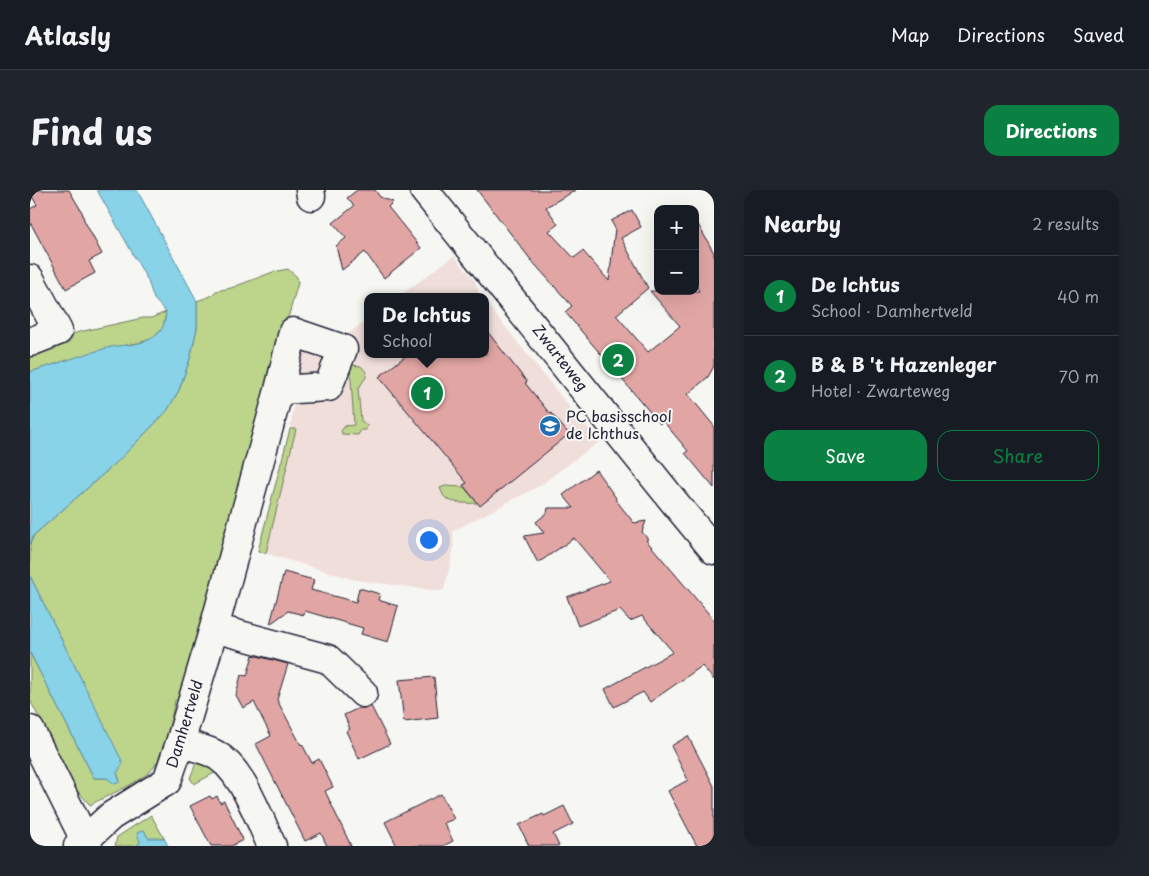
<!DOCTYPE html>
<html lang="en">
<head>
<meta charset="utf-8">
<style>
	body { margin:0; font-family:"Playpen Sans",sans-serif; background:#20242c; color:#f1f3f6 }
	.controls { position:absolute; right:15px; top:15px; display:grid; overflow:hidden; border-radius:10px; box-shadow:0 5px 20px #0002 }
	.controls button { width:45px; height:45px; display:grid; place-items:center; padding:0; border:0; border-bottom:1px solid #363941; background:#171b24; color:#f1f3f6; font:25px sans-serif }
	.you { position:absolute; left:398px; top:349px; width:18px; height:18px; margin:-12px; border:4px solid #fff; border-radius:50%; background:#1a73e8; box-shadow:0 0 0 8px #1a73e833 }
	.badge { display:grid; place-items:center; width:32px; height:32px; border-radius:50%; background:#0b8043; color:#fff; font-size:16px; font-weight:700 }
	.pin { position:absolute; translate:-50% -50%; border:2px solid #fff; box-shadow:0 1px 5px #0006 }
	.popup { position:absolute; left:334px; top:103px; width:125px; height:65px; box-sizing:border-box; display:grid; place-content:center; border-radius:10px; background:#171b24; filter:drop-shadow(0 1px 4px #0005); font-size:16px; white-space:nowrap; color:#9ea1a6 }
	.popup b { font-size:19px; color:#f1f3f6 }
	.popup::after { content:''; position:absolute; left:50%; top:100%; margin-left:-10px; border:10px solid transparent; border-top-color:#171b24 }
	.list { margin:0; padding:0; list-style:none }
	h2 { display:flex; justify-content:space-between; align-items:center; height:65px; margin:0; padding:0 20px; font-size:21px }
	h2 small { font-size:16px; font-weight:400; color:#9ea1a6 }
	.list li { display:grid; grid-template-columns:32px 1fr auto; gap:15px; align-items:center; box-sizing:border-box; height:80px; padding:0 20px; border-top:1px solid #363941 }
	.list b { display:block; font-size:19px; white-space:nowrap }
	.list p { margin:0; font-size:16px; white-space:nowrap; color:#9ea1a6 }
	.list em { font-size:16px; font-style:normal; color:#9ea1a6 }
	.actions { display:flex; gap:10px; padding:15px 20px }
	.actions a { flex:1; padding:11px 0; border:1px solid #0b8043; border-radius:15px; text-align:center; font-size:18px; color:#0b8043 }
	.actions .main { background:#0b8043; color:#fff }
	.map { position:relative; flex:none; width:684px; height:656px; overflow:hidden; border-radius:15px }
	header { display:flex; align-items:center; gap:30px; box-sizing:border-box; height:70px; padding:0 25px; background:#171b24; border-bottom:1px solid #363941 }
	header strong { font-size:24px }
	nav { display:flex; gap:28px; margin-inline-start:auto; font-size:18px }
	.intro { display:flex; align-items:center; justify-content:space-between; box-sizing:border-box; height:120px; padding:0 30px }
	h1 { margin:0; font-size:35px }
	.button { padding:12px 22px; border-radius:15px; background:#0b8043; color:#fff; font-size:18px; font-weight:700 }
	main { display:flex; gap:30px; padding:0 30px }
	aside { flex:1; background:#171b24; border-radius:15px; box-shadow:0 5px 20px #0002 }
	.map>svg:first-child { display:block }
	.built { fill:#f0deda }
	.green { fill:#bdd48b; stroke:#707b63 }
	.water { fill:#88d3e8; stroke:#5f8ca3 }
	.building { fill:#e1a6a3; stroke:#22223b }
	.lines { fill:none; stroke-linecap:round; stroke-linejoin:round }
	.minor-casing { stroke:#22223b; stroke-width:31 }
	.minor { stroke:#f6f6f2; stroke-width:28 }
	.labels { text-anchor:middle; stroke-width:4; stroke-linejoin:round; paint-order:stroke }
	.street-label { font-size:15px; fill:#22223b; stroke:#f6f6f2 }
	.poi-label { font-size:15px; fill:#22223b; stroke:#f6f6f2; text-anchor:start }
</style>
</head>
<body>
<header>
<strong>Atlasly</strong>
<nav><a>Map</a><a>Directions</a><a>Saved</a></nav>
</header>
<div class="intro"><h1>Find us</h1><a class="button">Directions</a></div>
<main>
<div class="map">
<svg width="684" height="656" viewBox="0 0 684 656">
	<rect width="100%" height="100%" fill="#f6f6f2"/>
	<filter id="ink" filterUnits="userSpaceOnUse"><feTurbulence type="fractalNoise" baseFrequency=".02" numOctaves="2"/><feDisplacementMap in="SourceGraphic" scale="10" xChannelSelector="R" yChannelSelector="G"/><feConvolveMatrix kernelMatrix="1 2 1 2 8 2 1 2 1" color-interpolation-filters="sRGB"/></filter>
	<g filter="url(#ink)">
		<path class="built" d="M 424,66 L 445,91 L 450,107 L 368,107 Z
			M 456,113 L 553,234 L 573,249 L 509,296 L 423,341 L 424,357 L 414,400 L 410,401 L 326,390 L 228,361 L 260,239 L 271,172 L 281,133 L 318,144 L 338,129 L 338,164 L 456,164 Z"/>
		<path class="green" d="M 258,79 L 267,87 L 268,93 L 256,135 L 155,511 L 145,510 C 141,530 136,560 124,577 C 114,591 76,606 60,615 L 44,597 L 0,510 L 0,463 L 64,588 L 77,588 L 90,591 L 59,505 L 0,386 L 0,354 L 4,345 L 88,271 L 137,221 L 149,200 L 160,169 L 167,138 L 167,111 L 181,106 L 186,101 L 201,98 L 243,82 Z
			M 136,122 L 133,138 L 122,149 L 108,153 L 79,158 L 0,182 L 0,158 L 49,142 L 113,128 L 121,128 Z
			M 320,175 L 331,176 L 336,182 L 336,187 L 328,199 L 331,231 L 337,235 L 336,240 L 331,240 L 328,245 L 312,244 L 311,241 L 315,236 L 324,235 Z
			M 260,239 L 266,239 L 236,363 L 228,361 Z
			M 415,296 L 434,297 L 447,313 C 440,314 422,313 417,309 C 413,307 412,302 410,298 Z
			M 168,568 L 192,579 L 164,594 L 160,588 Z
			M 121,625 L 134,648 L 118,649 L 114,640 L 110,652 L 107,656 L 85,656 L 87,647 Z"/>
		<path class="water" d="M 67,0 L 107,0 L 167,111 L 167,138 L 160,169 L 149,200 L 137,221 L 88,271 L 4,345 L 0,354 L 0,182 C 26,174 51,165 77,158 C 92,154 109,156 122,148 C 133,142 135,133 136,122 L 124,109 L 118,91 Z
			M 0,386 L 93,573 L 87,583 L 90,592 L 84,594 L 77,588 L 64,588 L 0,463 Z
			M 114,640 L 118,648 L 134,648 L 138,656 L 107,656 L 110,652 L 107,643 Z"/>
		<path class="building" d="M 0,0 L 39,0 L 52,22 L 54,30 L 72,64 L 59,71 L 65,83 L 36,99 L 0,32 L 0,19 L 7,15 L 0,3 Z
			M 327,0 L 345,0 L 350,7 L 363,12 L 358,17 L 391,58 L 354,88 L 335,62 L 312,80 L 306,56 L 316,48 L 303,33 L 324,16 L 317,8 Z
			M 447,0 L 546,0 L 516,17 L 528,34 L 519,41 L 544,68 L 553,61 L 579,91 L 585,38 L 581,31 L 602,20 L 611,37 L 591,48 L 618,98 L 586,125 L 618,162 L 650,136 L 620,101 L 669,101 L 665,94 L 665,29 L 684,63 L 684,176 L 678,187 L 658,204 L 684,236 L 684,298 L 655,263 L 658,261 L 633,231 L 630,234 L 535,122 L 542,116 L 501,70 Z
			M 456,140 L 497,192 L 495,193 L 520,224 L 521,223 L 539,244 L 450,316 L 433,295 L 437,293 L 349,187 L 378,164 L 456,164 Z
			M 566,280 L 586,308 L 585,309 L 604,333 L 616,331 L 612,342 L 618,349 L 616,350 L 684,430 L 684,490 L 672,476 L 620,512 L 613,502 L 584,517 L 575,499 L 643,462 L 612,426 L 600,431 L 590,420 L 548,436 L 537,407 L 580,391 L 544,348 L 508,373 L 494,346 L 514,343 L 506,332 L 517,323 L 518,318 L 544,318 L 533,305 Z
			M 254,382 L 284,390 L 281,400 L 326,412 L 329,398 L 350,404 L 348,410 L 368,416 L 358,452 L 331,444 L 333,438 L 275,421 L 274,425 L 258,421 L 240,434 Z
			M 223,465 L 258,474 L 247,510 L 271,555 L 272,554 L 282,573 L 289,569 L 303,597 L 295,601 L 321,656 L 297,656 L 291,643 L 275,651 L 226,554 L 241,546 L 224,512 L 213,518 L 206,505 L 211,485 L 217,486 Z
			M 404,487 L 408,528 L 374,532 L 369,490 Z
			M 341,516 L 360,554 L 329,569 L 316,541 L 320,539 L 314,525 L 329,518 L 337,518 Z
			M 658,546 L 684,596 L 684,656 L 667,656 L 638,601 L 658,590 L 641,556 Z
			M 411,604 L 424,629 L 414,633 L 423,651 L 413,656 L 367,656 L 355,632 Z
			M 180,606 L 182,609 L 187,606 L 190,613 L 194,611 L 213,650 L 201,656 L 181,656 L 160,616 Z
			M 534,616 L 543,634 L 523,644 L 529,656 L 499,656 L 489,635 L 513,624 L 514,626 Z"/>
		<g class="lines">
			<g class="minor-casing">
				<path id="minor" d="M 280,0 L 281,6
					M 394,0 L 645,313 L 684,360
					M 0,89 L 28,141 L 0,152
					M 184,438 L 298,469 L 333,503
					M 0,540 L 58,656
					M 150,553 C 160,556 170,558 180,562 C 211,574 228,627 242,656
					M 48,656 L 81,626 L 137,591 L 150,553 L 184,438 L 249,200 L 263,142 L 313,159 L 298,197 L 249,200"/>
			</g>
			<use href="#minor" class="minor"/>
		</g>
	</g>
	<defs>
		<g id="school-disc" transform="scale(1.125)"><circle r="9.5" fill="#1f6fb2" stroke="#f6f6f2"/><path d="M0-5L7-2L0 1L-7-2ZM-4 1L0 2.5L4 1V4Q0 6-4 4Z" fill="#fff"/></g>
	</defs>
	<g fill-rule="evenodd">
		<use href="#school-disc" x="520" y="236"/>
	</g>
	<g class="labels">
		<g class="street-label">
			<text transform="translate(530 168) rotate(52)" y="5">Zwarteweg</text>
			<text transform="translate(155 534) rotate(-73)" y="5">Damhertveld</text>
		</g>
		<g class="poi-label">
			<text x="536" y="232">PC basisschool<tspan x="536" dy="17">de Ichthus</tspan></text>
		</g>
	</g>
</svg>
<div class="controls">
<button>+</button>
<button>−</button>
</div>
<div class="you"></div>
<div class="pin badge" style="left:397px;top:203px">1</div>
<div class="popup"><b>De Ichtus</b>School</div>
<div class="pin badge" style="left:588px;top:170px">2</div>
</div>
<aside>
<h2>Nearby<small>2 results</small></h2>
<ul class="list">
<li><span class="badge">1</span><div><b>De Ichtus</b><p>School · Damhertveld</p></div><em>40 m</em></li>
<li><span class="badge">2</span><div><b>B &amp; B 't Hazenleger</b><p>Hotel · Zwarteweg</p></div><em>70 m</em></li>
</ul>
<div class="actions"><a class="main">Save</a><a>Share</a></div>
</aside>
</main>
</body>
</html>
